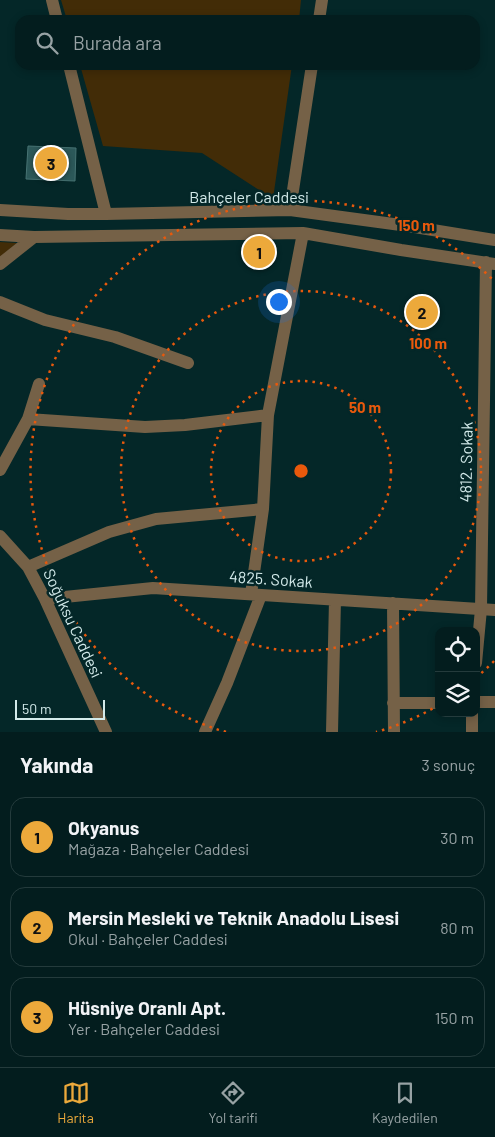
<!DOCTYPE html>
<html lang="tr">
<head>
<meta charset="utf-8">
<style>
	body { margin:0; font-family:Barlow,sans-serif; background:#112a2b; color:#f1f3f6 }
	.controls { position:absolute; right:15px; bottom:15px; display:grid; overflow:hidden; border-radius:10px; box-shadow:0 2px 8px #0003 }
	.controls button { width:45px; height:45px; display:grid; place-items:center; padding:0; border:0; border-bottom:1px solid #243b3c; background:#031d1e; color:#f1f3f6; font:25px sans-serif }
	.scale { position:absolute; left:15px; bottom:12px; width:90px; box-sizing:border-box; padding-left:5px; border:2px solid #d3eaea; border-top:0; font-size:14px; line-height:18px; white-space:nowrap; color:#d3eaea; -webkit-text-stroke:4px #042728; paint-order:stroke }
	.you { position:absolute; left:278px; top:301px; width:18px; height:18px; margin:-12px; border:4px solid #fff; border-radius:50%; background:#1a73e8; box-shadow:0 0 0 8px #1a73e833 }
	.badge { display:grid; place-items:center; width:32px; height:32px; border-radius:50%; background:#eca93b; color:#111; font-size:16px; font-weight:700 }
	.pin { position:absolute; translate:-50% -50%; border:2px solid #fff; box-shadow:0 1px 5px #0006 }
	.list { margin:0; padding:0; list-style:none }
	h2 { display:flex; justify-content:space-between; align-items:center; height:65px; margin:0; padding:0 20px; font-size:21px }
	h2 small { font-size:16px; font-weight:400; color:#97a2a4 }
	.list li { display:grid; grid-template-columns:32px 1fr auto; gap:15px; align-items:center; box-sizing:border-box; height:80px; margin:0 10px 10px; padding:0 10px; border:1px solid #243b3c; border-radius:15px }
	.list b { display:block; font-size:19px; white-space:nowrap }
	.list p { margin:0; font-size:16px; white-space:nowrap; color:#97a2a4 }
	.list em { font-size:16px; font-style:normal; color:#97a2a4 }
	.icon { flex:none; width:28px; height:28px; fill:none; stroke:currentColor; stroke-width:2; stroke-linecap:round; stroke-linejoin:round }
	.map { position:relative; flex:none; width:495px; height:732px; overflow:hidden }
	.search { position:absolute; background:#031d1e; box-shadow:0 2px 8px #0003; left:15px; right:15px; top:15px; height:55px; display:flex; align-items:center; gap:12px; box-sizing:border-box; padding:0 18px; border-radius:15px; color:#97a2a4; font-size:19px }
	.sheet { height:335px; background:#031d1e }
	nav { display:flex; justify-content:space-around; align-items:center; box-sizing:border-box; height:70px; border-top:1px solid #243b3c; background:#031d1e; font-size:14px; color:#97a2a4 }
	nav a { display:grid; justify-items:center; gap:2px }
	nav .on { color:#eca93b }
	.map>svg:first-child { display:block }
	.green { fill:#422c07 }
	.building { fill:#2c5859; stroke:#477373 }
	.lines { fill:none; stroke-linecap:round; stroke-linejoin:round }
	.minor { stroke:#756147; stroke-width:12 }
	.ring { fill:none; stroke:#e8590c; stroke-width:2.5; stroke-dasharray:2.5 5 }
	.labels { text-anchor:middle; stroke-width:5; stroke-linejoin:round; paint-order:stroke }
	.street-label { font-size:16px; fill:#d3eaea; stroke:#042728 }
	.centre { fill:#e8590c; stroke:#042728; stroke-width:2.5 }
	.ring-label { font-size:15px; text-anchor:middle; font-weight:bold; fill:#e8590c; stroke:#042728; stroke-width:5; stroke-linejoin:round; paint-order:stroke }
</style>
</head>
<body>
<div class="map">
<svg width="495" height="732" viewBox="0 0 495 732">
	<rect width="100%" height="100%" fill="#042728"/>
	<path class="green" d="M 61,0 L 301,0 L 299,20 L 67,20 Z
		M 80,65 L 292,65 L 273,199 L 202,153 L 103,146 Z
		M 0,242 L 17,243 L 0,257 Z"/>
	<path class="building" d="M 28,146 L 76,148 L 75,181 L 26,179 Z"/>
	<g class="lines">
		<path class="minor" d="M 52,0 L 57,20
			M 319,20 L 322,0
			M 69,65 L 106,214
			M 0,210 L 68,214 L 106,214 L 290,210 L 408,226 L 495,240
			M 290,210 L 312,65
			M 0,235 L 34,237 L 303,233 L 401,250 L 495,264
			M 0,264 L 34,237
			M 0,302 L 45,320 L 115,337 L 188,363
			M 28,419 L 145,427 L 185,425 L 268,415
			M 0,470 L 28,419 L 39,384
			M 0,536 L 28,567 L 45,599 L 106,732
			M 28,567 L 109,532 L 156,519 L 263,509
			M 251,594 L 263,509 L 268,415 L 303,233
			M 45,599 L 153,588 L 495,610
			M 393,603 L 394,732
			M 476,663 L 481,609 L 486,262
			M 476,702 L 495,702
			M 393,703 L 439,703
			M 205,732 L 227,683 L 261,595
			M 332,732 L 335,600
			M 472,732 L 472,713"/>
	</g>
	<g class="ring">
		<circle cx="301" cy="471" r="90"/>
		<circle cx="301" cy="471" r="180"/>
		<path d="M494 661A271 271 0 0 1 477 677M439 705A271 271 0 0 1 376 732M226 732A271 271 0 1 1 494 281"/>
	</g>
	<g class="labels">
		<g class="street-label">
			<text x="249" y="203">Bahçeler Caddesi</text>
			<text transform="translate(466 462) rotate(-89)" y="6">4812. Sokak</text>
			<text transform="translate(271 579) rotate(4)" y="6">4825. Sokak</text>
			<text transform="translate(73 623) rotate(65)" y="6">Soğuksu Caddesi</text>
		</g>
	</g>
	<circle cx="301" cy="471" r="8" class="centre"/>
	<g class="ring-label">
		<text x="416" y="231">150 m</text>
		<text x="428" y="349">100 m</text>
		<text x="365" y="413">50 m</text>
	</g>
</svg>
<div class="controls">
<button><svg class="icon" aria-label="locate" viewBox="0 0 24 24"><circle cx="12" cy="12" r="6"/><path d="M12 2v4M12 18v4M2 12h4M18 12h4"/></svg></button>
<button><svg class="icon" aria-label="layers" viewBox="0 0 24 24"><path d="M12 4l9 5-9 5-9-5zM3 14l9 5 9-5"/></svg></button>
</div>
<div class="scale">50 m</div>
<div class="you"></div>
<div class="pin badge" style="left:259px;top:252px">1</div>
<div class="pin badge" style="left:422px;top:312px">2</div>
<div class="pin badge" style="left:51px;top:163px">3</div>
<div class="search"><svg class="icon" aria-label="search" viewBox="0 0 24 24"><circle cx="10" cy="10" r="6"/><path d="M15 15l6 6"/></svg>Burada ara</div>
</div>
<section class="sheet">
<h2>Yakında<small>3 sonuç</small></h2>
<ul class="list">
<li><span class="badge">1</span><div><b>Okyanus</b><p>Mağaza · Bahçeler Caddesi</p></div><em>30 m</em></li>
<li><span class="badge">2</span><div><b>Mersin Mesleki ve Teknik Anadolu Lisesi</b><p>Okul · Bahçeler Caddesi</p></div><em>80 m</em></li>
<li><span class="badge">3</span><div><b>Hüsniye Oranlı Apt.</b><p>Yer · Bahçeler Caddesi</p></div><em>150 m</em></li>
</ul>
</section>
<nav>
<a class="on"><svg class="icon" aria-label="map" viewBox="0 0 24 24"><path d="M3 6l6-2 6 2 6-2v14l-6 2-6-2-6 2zM9 4v14M15 6v14"/></svg>Harita</a>
<a><svg class="icon" aria-label="directions" viewBox="0 0 24 24"><path d="M12 3l9 9-9 9-9-9zM9 14v-3h6M13 9l2 2-2 2"/></svg>Yol tarifi</a>
<a><svg class="icon" aria-label="saved" viewBox="0 0 24 24"><path d="M7 4h10v16l-5-4-5 4z"/></svg>Kaydedilen</a>
</nav>
</body>
</html>
